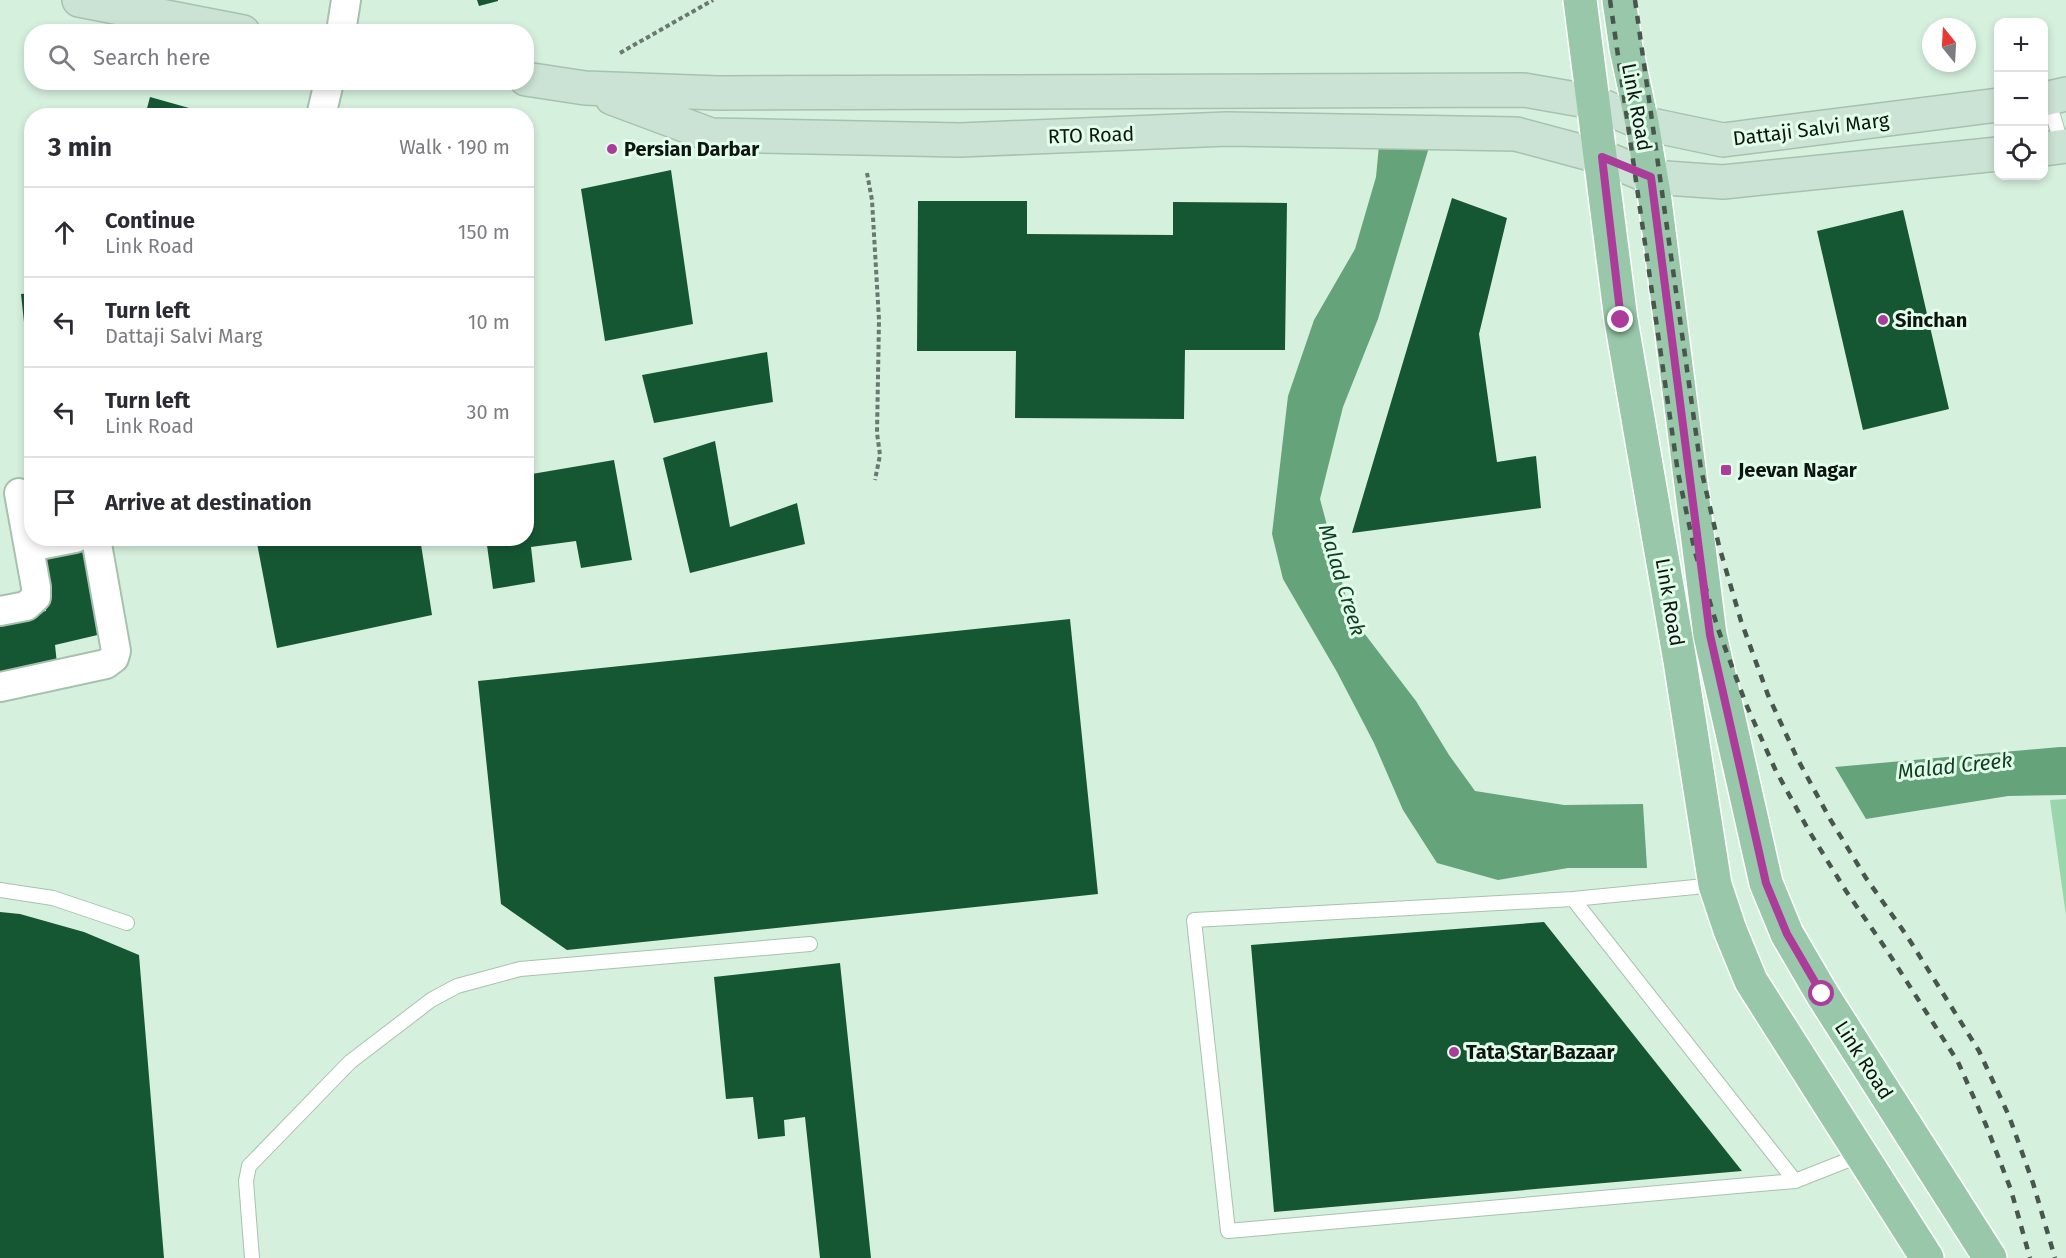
<!DOCTYPE html>
<html lang="en">
<head>
<meta charset="utf-8">
<style>
	body { margin:0; font-family:"Fira Sans",sans-serif; background:#f7f7f7; color:#2b2b33 }
	.controls { position:absolute; right:18px; top:18px; display:grid; overflow:hidden; border-radius:12px; box-shadow:0 3px 9px #0003 }
	.controls button { width:54px; height:54px; display:grid; place-items:center; padding:0; border:0; border-bottom:2px solid #e1e1e2; background:#fff; color:#2b2b33; font:30px sans-serif }
	.compass { position:absolute; left:1922px; top:18px; width:54px; height:54px; border-radius:50%; background:#fff; box-shadow:0 3px 9px #0003; rotate:342deg }
	.stop { position:absolute; width:18px; height:18px; margin:-14px; border:4px solid #ab3c9a; border-radius:50%; background:#fff }
	.stop.end { background:#ab3c9a; border-color:#fff; box-shadow:0 2px 6px #0008 }
	.list { margin:0; padding:0; list-style:none }
	h2 { display:flex; justify-content:space-between; align-items:center; height:78px; margin:0; padding:0 24px; font-size:26px }
	h2 small { font-size:20px; font-weight:400; color:#7c7c81 }
	.list li { display:grid; grid-template-columns:39px 1fr auto; gap:18px; align-items:center; box-sizing:border-box; height:90px; padding:0 24px; border-top:2px solid #e1e1e2 }
	.list b { display:block; font-size:22px; white-space:nowrap }
	.list p { margin:0; font-size:20px; white-space:nowrap; color:#7c7c81 }
	.list em { font-size:20px; font-style:normal; color:#7c7c81 }
	.icon { flex:none; width:33px; height:33px; fill:none; stroke:currentColor; stroke-width:2; stroke-linecap:round; stroke-linejoin:round }
	.map { position:relative; flex:none; width:2066px; height:1258px; overflow:hidden }
	.search { position:absolute; background:#fff; box-shadow:0 3px 9px #0003; left:24px; top:24px; width:510px; height:66px; display:flex; align-items:center; gap:15px; box-sizing:border-box; padding:0 21px; border-radius:24px; color:#7c7c81; font-size:22px }
	.panel { position:absolute; background:#fff; box-shadow:0 3px 9px #0003; left:24px; top:108px; width:510px; height:438px; border-radius:24px }
	.map>svg:first-child { display:block }
	.green { fill:#99d6ac }
	.water { fill:#65a37a }
	.building { fill:#165733 }
	.lines { fill:none; stroke-linecap:round; stroke-linejoin:round }
	.lane-casing { stroke:#a8c1af; stroke-width:16 }
	.street-casing { stroke:#a8c1af; stroke-width:32 }
	.secondary-casing { stroke:#a8c1af; stroke-width:36 }
	.primary-casing { stroke:#fff; stroke-width:36 }
	.path { stroke:#68796d; stroke-width:4; stroke-dasharray:4.5 3; stroke-linecap:butt }
	.lane { stroke:#fff; stroke-width:14 }
	.street { stroke:#fff; stroke-width:28 }
	.secondary { stroke:#cbe3d4; stroke-width:33 }
	.primary { stroke:#98c7a9; stroke-width:33 }
	.rail { stroke:#48564d; stroke-width:4.5; stroke-dasharray:8 8; stroke-linecap:butt }
	.route { stroke:#ab3c9a; stroke-width:8 }
	.poi-dot { fill:#ab3c9a; stroke:#e3fdeb; stroke-width:2 }
	.labels { text-anchor:middle; stroke-width:6; stroke-linejoin:round; paint-order:stroke }
	.street-label { font-size:20px; fill:#0c150f; stroke:#e3fdeb }
	.poi-label { font-size:20px; font-weight:bold; fill:#0c150f; stroke:#e3fdeb; text-anchor:start }
	.water-label { font-size:21px; font-style:italic; fill:#0e3f23; stroke:#e3fdeb }
</style>
</head>
<body>
<div class="map">
<svg width="2066" height="1258" viewBox="0 0 2066 1258">
	<rect width="100%" height="100%" fill="#d6f0de"/>
	<path class="green" d="M 2066,799 L 2066,916 L 2050,800 Z"/>
	<path class="water" d="M 1381,124 L 1435,127 L 1378,319 L 1343,407 L 1320,499 L 1351,616 L 1416,701 L 1449,755 L 1475,791 L 1564,805 L 1643,804 L 1647,868 L 1568,868 L 1498,880 L 1437,863 L 1403,810 L 1374,743 L 1337,672 L 1283,579 L 1272,534 L 1288,396 L 1314,320 L 1355,249 L 1376,177 Z
		M 2060,747 L 2066,747 L 2066,795 L 2008,796 L 1866,819 L 1835,767 Z"/>
	<path class="building" d="M 477,0 L 498,0 L 498,1 L 479,6 Z
		M 150,97 L 214,115 L 214,116 L 145,116 Z
		M 671,170 L 693,324 L 605,341 L 581,189 Z
		M 1452,198 L 1507,218 L 1479,334 L 1497,462 L 1536,456 L 1541,508 L 1352,533 Z
		M 918,201 L 1027,201 L 1027,234 L 1173,235 L 1173,202 L 1287,203 L 1285,350 L 1185,350 L 1184,419 L 1015,418 L 1016,351 L 917,351 Z
		M 1903,210 L 1949,409 L 1863,430 L 1817,231 Z
		M 32,293 L 32,378 L 30,378 L 21,294 Z
		M 767,352 L 773,402 L 654,423 L 642,375 Z
		M 715,441 L 730,527 L 797,503 L 805,544 L 690,573 L 663,458 Z
		M 614,460 L 632,560 L 581,568 L 576,541 L 531,547 L 535,582 L 493,589 L 486,538 L 526,538 L 526,475 Z
		M 256,538 L 420,538 L 432,615 L 277,648 Z
		M 92,541 L 106,633 L 55,645 L 57,664 L 0,676 L 0,619 L 46,611 L 36,553 Z
		M 1070,619 L 1098,894 L 567,950 L 501,904 L 478,681 Z
		M 0,912 L 20,914 L 84,932 L 139,955 L 164,1258 L 0,1258 Z
		M 1544,922 L 1742,1171 L 1274,1212 L 1251,945 Z
		M 840,963 L 871,1258 L 820,1258 L 805,1117 L 784,1120 L 785,1136 L 758,1139 L 753,1097 L 726,1099 L 714,977 Z"/>
	<g class="lines">
		<g class="lane-casing">
			<path id="lane" d="M 2048,98 L 2062,146
				M 1715,885 L 1573,899 L 1194,920 L 1228,1231 L 1795,1181 L 1861,1155
				M 0,890 L 53,898 L 127,923
				M 1573,899 L 1795,1181
				M 252,1258 L 246,1181 L 249,1166 L 350,1062 L 431,1000 L 457,986 L 520,969 L 810,944"/>
		</g>
		<g class="street-casing">
			<path id="street" d="M 341,32 L 346,0
				M 321,116 L 329,82
				M 29,547 L 75,538
				M 0,611 L 26,606 L 36,597 L 36,587 L 19,493
				M 0,687 L 106,664 L 114,658 L 116,651 L 97,544 L 93,538"/>
		</g>
		<g class="secondary-casing">
			<path id="secondary" d="M 79,0 L 243,32
				M 526,79 L 585,88 L 718,93 L 1524,90 L 1593,102 L 1642,123 L 1723,140 L 1998,105
				M 612,98 L 711,135 L 960,140 L 1227,129 L 1516,134 L 1602,157 L 1651,177 L 1723,182 L 1998,154
				M 2044,99 L 2066,94
				M 2044,149 L 2066,146"/>
		</g>
		<g class="primary-casing">
			<path id="primary" d="M 1580,0 L 1621,320 L 1680,661 L 1715,885 L 1730,930 L 1751,981 L 1927,1258
				M 1619,0 L 1626,48 L 1642,123 L 1655,200 L 1710,635 L 1766,883 L 1787,934 L 1822,994 L 1990,1258"/>
		</g>
		<path class="path" d="M 620,53 L 713,0
			M 867,173 L 872,200 L 879,320 L 877,433 L 880,455 L 875,480"/>
		<use href="#lane" class="lane"/>
		<use href="#street" class="street"/>
		<use href="#secondary" class="secondary"/>
		<use href="#primary" class="primary"/>
		<path class="rail" d="M 1610,0 L 1678,473 L 1695,552 L 1718,629 L 1746,704 L 1775,769 L 1809,831 L 1846,891 L 1886,949 L 1958,1062 L 1986,1125 L 2011,1190 L 2030,1258
			M 1635,0 L 1701,469 L 1719,546 L 1741,621 L 1768,695 L 1797,758 L 1830,819 L 1866,878 L 1907,936 L 1979,1051 L 2009,1116 L 2033,1183 L 2055,1258"/>
	</g>
	<g class="lines">
		<path class="route" d="M 1621,320 L 1602,157 L 1651,177 L 1710,635 L 1766,883 L 1787,934 L 1822,994"/>
	</g>
	<g class="poi-dot">
		<circle cx="612" cy="149" r="6"/>
		<circle cx="1883" cy="320" r="6"/>
		<rect x="1720" y="464" width="12" height="12" rx="3"/>
		<circle cx="1454" cy="1052" r="6"/>
	</g>
	<g class="labels">
		<g class="street-label">
			<text transform="translate(1637 107) rotate(79)" y="7">Link Road</text>
			<text transform="translate(1811 129) rotate(-7)" y="7">Dattaji Salvi Marg</text>
			<text transform="translate(1091 135) rotate(-2)" y="7">RTO Road</text>
			<text transform="translate(1670 602) rotate(80)" y="7">Link Road</text>
			<text transform="translate(1864 1060) rotate(57)" y="7">Link Road</text>
		</g>
		<g class="poi-label">
			<text x="624" y="156">Persian Darbar</text>
			<text x="1895" y="327">Sinchan</text>
			<text x="1738" y="477">Jeevan Nagar</text>
			<text x="1466" y="1059">Tata Star Bazaar</text>
		</g>
		<g class="water-label">
			<text transform="translate(1342 580) rotate(73)" y="7">Malad Creek</text>
			<text transform="translate(1955 766) rotate(-6)" y="7">Malad Creek</text>
		</g>
	</g>
</svg>
<div class="controls">
<button>+</button>
<button>−</button>
<button><svg class="icon" aria-label="locate" viewBox="0 0 24 24"><circle cx="12" cy="12" r="6"/><path d="M12 2v4M12 18v4M2 12h4M18 12h4"/></svg></button>
</div>
<svg class="compass" viewBox="-18 -18 36 36"><path d="M0-13l5 13h-10z" fill="#e53935"/><path d="M0 13l5-13h-10z" fill="#7c7c81"/></svg>
<div class="stop" style="left:1822px;top:994px"></div>
<div class="stop end" style="left:1621px;top:320px"></div>
<div class="search"><svg class="icon" aria-label="search" viewBox="0 0 24 24"><circle cx="10" cy="10" r="6"/><path d="M15 15l6 6"/></svg>Search here</div>
<section class="panel">
<h2>3 min<small>Walk · 190 m</small></h2>
<ul class="list">
<li><svg class="icon" aria-label="ahead" viewBox="0 0 24 24"><path d="M12 20V5M6 11l6-6 6 6"/></svg><div><b>Continue</b><p>Link Road</p></div><em>150 m</em></li>
<li><svg class="icon" aria-label="left" viewBox="0 0 24 24"><path d="M17 20v-9H6M10 6l-5 5 5 5"/></svg><div><b>Turn left</b><p>Dattaji Salvi Marg</p></div><em>10 m</em></li>
<li><svg class="icon" aria-label="left" viewBox="0 0 24 24"><path d="M17 20v-9H6M10 6l-5 5 5 5"/></svg><div><b>Turn left</b><p>Link Road</p></div><em>30 m</em></li>
<li><svg class="icon" aria-label="arrive" viewBox="0 0 24 24"><path d="M6 21V4h12l-3 4 3 4H6"/></svg><div><b>Arrive at destination</b></div></li>
</ul>
</section>
</div>
</body>
</html>
